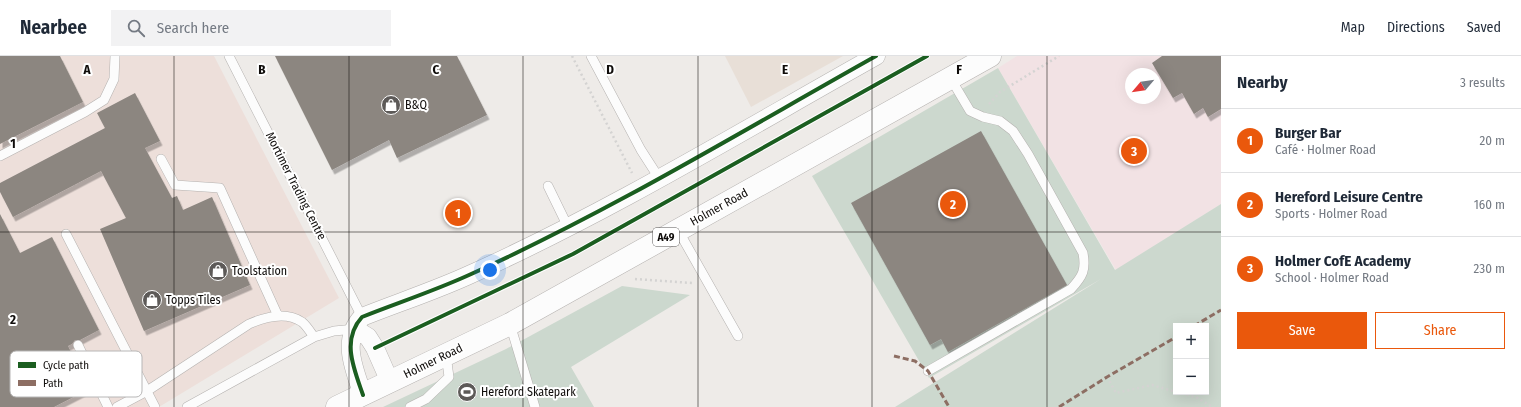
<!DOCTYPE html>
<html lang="en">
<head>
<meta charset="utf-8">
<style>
	body { margin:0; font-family:"Fira Sans Condensed",sans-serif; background:#f2f2f3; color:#1f2937 }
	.controls { position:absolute; right:12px; bottom:12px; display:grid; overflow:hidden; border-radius:0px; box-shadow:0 4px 16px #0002 }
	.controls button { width:36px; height:36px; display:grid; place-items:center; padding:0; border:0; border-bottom:1px solid #e0e1e3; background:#fff; color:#1f2937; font:20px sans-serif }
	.compass { position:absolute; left:1125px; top:12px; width:36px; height:36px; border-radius:50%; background:#fff; box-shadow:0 4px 16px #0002; rotate:241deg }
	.you { position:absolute; left:490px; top:214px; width:14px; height:14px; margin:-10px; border:3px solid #fff; border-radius:50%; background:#1a73e8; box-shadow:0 0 0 6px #1a73e833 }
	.badge { display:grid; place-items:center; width:26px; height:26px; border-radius:50%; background:#ea580c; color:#fff; font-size:13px; font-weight:700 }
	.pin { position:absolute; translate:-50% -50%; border:2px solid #fff; box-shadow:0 1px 4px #0006 }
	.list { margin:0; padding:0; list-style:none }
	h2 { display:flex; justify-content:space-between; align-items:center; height:52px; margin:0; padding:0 16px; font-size:17px }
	h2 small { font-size:13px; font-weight:400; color:#747a83 }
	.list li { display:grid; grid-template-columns:26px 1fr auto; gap:12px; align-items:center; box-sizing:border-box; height:64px; padding:0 16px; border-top:1px solid #e0e1e3 }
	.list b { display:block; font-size:15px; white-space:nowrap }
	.list p { margin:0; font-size:13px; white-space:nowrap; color:#747a83 }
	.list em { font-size:13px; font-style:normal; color:#747a83 }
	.actions { display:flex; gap:8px; padding:12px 16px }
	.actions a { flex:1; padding:9px 0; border:1px solid #ea580c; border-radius:0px; text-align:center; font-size:14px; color:#ea580c }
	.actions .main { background:#ea580c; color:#fff }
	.icon { flex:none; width:22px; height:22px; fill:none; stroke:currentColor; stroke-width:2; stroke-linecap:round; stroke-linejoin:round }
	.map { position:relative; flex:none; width:1221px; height:351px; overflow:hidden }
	header { display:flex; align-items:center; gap:24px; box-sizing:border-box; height:56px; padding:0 20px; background:#fff; border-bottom:1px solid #e0e1e3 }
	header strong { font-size:19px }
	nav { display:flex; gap:22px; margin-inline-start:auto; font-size:14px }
	.search { width:280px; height:36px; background:#f2f2f3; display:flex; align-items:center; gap:10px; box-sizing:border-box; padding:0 14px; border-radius:0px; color:#747a83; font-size:15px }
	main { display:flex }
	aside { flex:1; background:#fff }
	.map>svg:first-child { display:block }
	.built { fill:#e8dfd7 }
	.industrial { fill:#eddfda }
	.education { fill:#f2e2e4; fill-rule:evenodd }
	.green { fill:#ccd8ce; fill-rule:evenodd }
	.building { fill:#8c8680; filter:url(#shadow) }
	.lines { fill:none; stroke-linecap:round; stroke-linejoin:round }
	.lane-casing { stroke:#b4b1af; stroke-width:10 }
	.street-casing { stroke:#b4b1af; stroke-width:19 }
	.highway-casing { stroke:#b4b1af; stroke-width:23 }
	.path { stroke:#d4d3d2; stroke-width:2.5; stroke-dasharray:2 3; stroke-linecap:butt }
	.lane { stroke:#fcfcfc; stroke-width:9 }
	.street { stroke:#fcfcfc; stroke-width:18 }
	.highway { stroke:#fcfcfc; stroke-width:22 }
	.quiet { stroke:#8d6e63; stroke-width:3; stroke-dasharray:6 3; stroke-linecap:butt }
	.cycleway-casing { stroke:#fff; stroke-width:6 }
	.cycleway { stroke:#1b5e20; stroke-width:4 }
	.grid { fill:none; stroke:#0f0c0a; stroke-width:1; stroke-opacity:0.55 }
	.labels { text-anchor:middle; stroke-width:4; stroke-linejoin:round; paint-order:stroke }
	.shield { fill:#fff; stroke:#575554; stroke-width:1 }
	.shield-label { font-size:11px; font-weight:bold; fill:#0f0c0a }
	.poi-label { font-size:12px; fill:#0f0c0a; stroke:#fff; text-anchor:start }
	.street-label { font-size:12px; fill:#0f0c0a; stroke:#fff }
	.key { fill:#fff; stroke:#b7b6b6; stroke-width:1 }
	.key-label { font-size:11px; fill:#0f0c0a }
	.grid-label { font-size:13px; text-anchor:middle; font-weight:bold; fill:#0f0c0a; stroke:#fff; stroke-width:4; stroke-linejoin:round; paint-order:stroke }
</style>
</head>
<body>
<header>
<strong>Nearbee</strong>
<div class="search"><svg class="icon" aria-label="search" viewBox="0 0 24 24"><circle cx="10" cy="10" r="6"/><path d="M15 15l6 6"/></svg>Search here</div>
<nav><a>Map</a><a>Directions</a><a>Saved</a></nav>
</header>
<main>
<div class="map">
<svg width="1221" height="351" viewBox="0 0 1221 351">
	<defs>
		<filter id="shadow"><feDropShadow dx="2.5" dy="4.5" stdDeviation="0" flood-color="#0004"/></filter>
	</defs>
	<rect width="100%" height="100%" fill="#eeebe8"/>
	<path class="built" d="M 725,0 L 843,0 L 751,51 Z"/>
	<path class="industrial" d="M 0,0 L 214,0 L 339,242 L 159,351 L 0,351 Z"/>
	<path class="education" d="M 1017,0 L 1221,0 L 1221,148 L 1116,214 L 998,12 ZM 1131,18 L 1155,18 L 1155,42 L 1131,42 Z"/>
	<path class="green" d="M 998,12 L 1115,214 L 1221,148 L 1221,351 L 895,351 L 1101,223 L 929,322 L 812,120 ZM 1176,270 L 1206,270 L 1206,336 L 1176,336 Z
		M 622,230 L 690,239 L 571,311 L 594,351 L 383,351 L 506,293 Z"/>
	<path class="building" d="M 0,0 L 60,0 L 83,46 L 0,88 Z
		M 275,0 L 457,0 L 487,59 L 397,102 L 389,84 L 332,114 Z
		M 1162,0 L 1221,0 L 1221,53 L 1208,61 L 1203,52 L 1194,58 L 1182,37 L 1173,42 L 1152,7 Z
		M 135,37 L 160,85 L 145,92 L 172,142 L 177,140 L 183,154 L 212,141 L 250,229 L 144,275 L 100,173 L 126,162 L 101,115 L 13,161 L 0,136 L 0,127 L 105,72 L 97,57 Z
		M 981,75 L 1067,229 L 948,296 L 941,283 L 930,289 L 851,147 Z
		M 0,158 L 20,197 L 52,181 L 99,274 L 80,284 L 75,284 L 72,288 L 68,290 L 89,333 L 54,351 L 0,351 Z"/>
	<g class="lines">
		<g class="lane-casing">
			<path id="lane" d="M 229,0 L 362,261
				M 591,0 L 641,94 L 659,122
				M 0,100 L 85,56 L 104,44 L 114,23 L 115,0
				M 161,103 L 175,129 L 220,132 L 278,260
				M 548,130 L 568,171
				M 678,174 L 738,280
				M 66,178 L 155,351
				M 510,268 L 535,351
				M 78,289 L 108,351
				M 928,315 L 1071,233 C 1083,220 1086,214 1083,197 L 1028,98 L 1013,75 L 1000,65 L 983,61 L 970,55 L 951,23
				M 117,351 L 147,335 L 249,268 C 265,261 286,255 302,266 C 307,270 311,277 314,281
				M 187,351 L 314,281 L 334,275 L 355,273
				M 410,351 L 426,343 L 449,321 L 446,299"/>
		</g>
		<g class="street-casing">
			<path id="street" d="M 355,273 L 368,281 L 375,292 L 390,326
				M 363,339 C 354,313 341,284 362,261 C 397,247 434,235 469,219 C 609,156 742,75 876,0"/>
		</g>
		<g class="highway-casing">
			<path id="highway" d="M 337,351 L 510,268 L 990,0"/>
		</g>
		<path class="path" d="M 572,0 L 632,117
			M 989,48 L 1000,36 L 1059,0
			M 635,223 L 692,227
			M 1107,321 L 1116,337 L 1152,329 L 1176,336
			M 1177,336 L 1198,342 L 1212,351"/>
		<use href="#lane" class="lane"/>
		<use href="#street" class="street"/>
		<use href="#highway" class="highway"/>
		<path class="quiet" d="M 1194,270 L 1221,254
			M 894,300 L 915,305 L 928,315 L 949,351
			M 1059,351 L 1107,321 L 1176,281"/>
		<g class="cycleway-casing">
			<path id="cycleway" d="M 375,292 L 573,198 L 927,0
				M 363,339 C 354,313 341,284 362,261 C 397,247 434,235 469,219 C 609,156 742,75 876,0"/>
		</g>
		<use href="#cycleway" class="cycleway"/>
	</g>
	<path class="grid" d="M 174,0 L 174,351M 349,0 L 349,351M 523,0 L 523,351M 698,0 L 698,351M 872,0 L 872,351M 1047,0 L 1047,351M 0,176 L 1221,176"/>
	<defs>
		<g id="shop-disc" transform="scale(1)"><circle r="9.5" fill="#5d5a58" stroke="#fff"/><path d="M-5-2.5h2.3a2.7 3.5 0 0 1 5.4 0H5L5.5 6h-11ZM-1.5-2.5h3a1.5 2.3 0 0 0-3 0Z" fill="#fff"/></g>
		<g id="stadium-disc" transform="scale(1)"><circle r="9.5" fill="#5d5a58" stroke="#fff"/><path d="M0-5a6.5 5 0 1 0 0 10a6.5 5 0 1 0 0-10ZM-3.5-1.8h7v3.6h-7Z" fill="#fff"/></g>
	</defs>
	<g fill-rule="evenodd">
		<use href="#shop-disc" x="391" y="49"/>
		<use href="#shop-disc" x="218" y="215"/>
		<use href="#shop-disc" x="152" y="244"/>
		<use href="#stadium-disc" x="467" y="336"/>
	</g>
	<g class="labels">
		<rect class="shield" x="653" y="172" width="26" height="18" rx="3"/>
		<g class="shield-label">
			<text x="666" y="185">A49</text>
		</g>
		<g class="poi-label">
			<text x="405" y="53">B&amp;Q</text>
			<text x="232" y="219">Toolstation</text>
			<text x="166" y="248">Topps Tiles</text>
			<text x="481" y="340">Hereford Skatepark</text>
		</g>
		<g class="street-label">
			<text transform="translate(296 130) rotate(63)" y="4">Mortimer Trading Centre</text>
			<text transform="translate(719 151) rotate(-29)" y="4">Holmer Road</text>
			<text transform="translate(433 305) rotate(-26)" y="4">Holmer Road</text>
		</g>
	</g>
	<rect x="10" y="295" width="132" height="46" rx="6" class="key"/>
	<rect x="18" y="306" width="18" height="6" fill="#1b5e20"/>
	<rect x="18" y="324" width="18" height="6" fill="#8d6e63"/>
	<g class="key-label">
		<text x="43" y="313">Cycle path</text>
		<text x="43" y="331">Path</text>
	</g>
	<g class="grid-label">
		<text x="87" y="18">A</text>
		<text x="262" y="18">B</text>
		<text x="436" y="18">C</text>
		<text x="610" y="18">D</text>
		<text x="785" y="18">E</text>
		<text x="959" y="18">F</text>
		<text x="13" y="92">1</text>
		<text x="13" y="268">2</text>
	</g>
</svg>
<div class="controls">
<button>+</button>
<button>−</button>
</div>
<svg class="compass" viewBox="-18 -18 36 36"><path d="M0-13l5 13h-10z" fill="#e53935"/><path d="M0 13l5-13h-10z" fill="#747a83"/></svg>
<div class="you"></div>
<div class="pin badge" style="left:458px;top:157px">1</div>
<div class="pin badge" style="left:953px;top:148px">2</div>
<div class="pin badge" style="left:1134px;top:95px">3</div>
</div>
<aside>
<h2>Nearby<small>3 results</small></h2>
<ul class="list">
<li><span class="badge">1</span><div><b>Burger Bar</b><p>Café · Holmer Road</p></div><em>20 m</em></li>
<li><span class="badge">2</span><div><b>Hereford Leisure Centre</b><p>Sports · Holmer Road</p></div><em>160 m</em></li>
<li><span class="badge">3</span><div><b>Holmer CofE Academy</b><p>School · Holmer Road</p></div><em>230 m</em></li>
</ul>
<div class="actions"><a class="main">Save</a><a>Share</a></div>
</aside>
</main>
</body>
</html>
